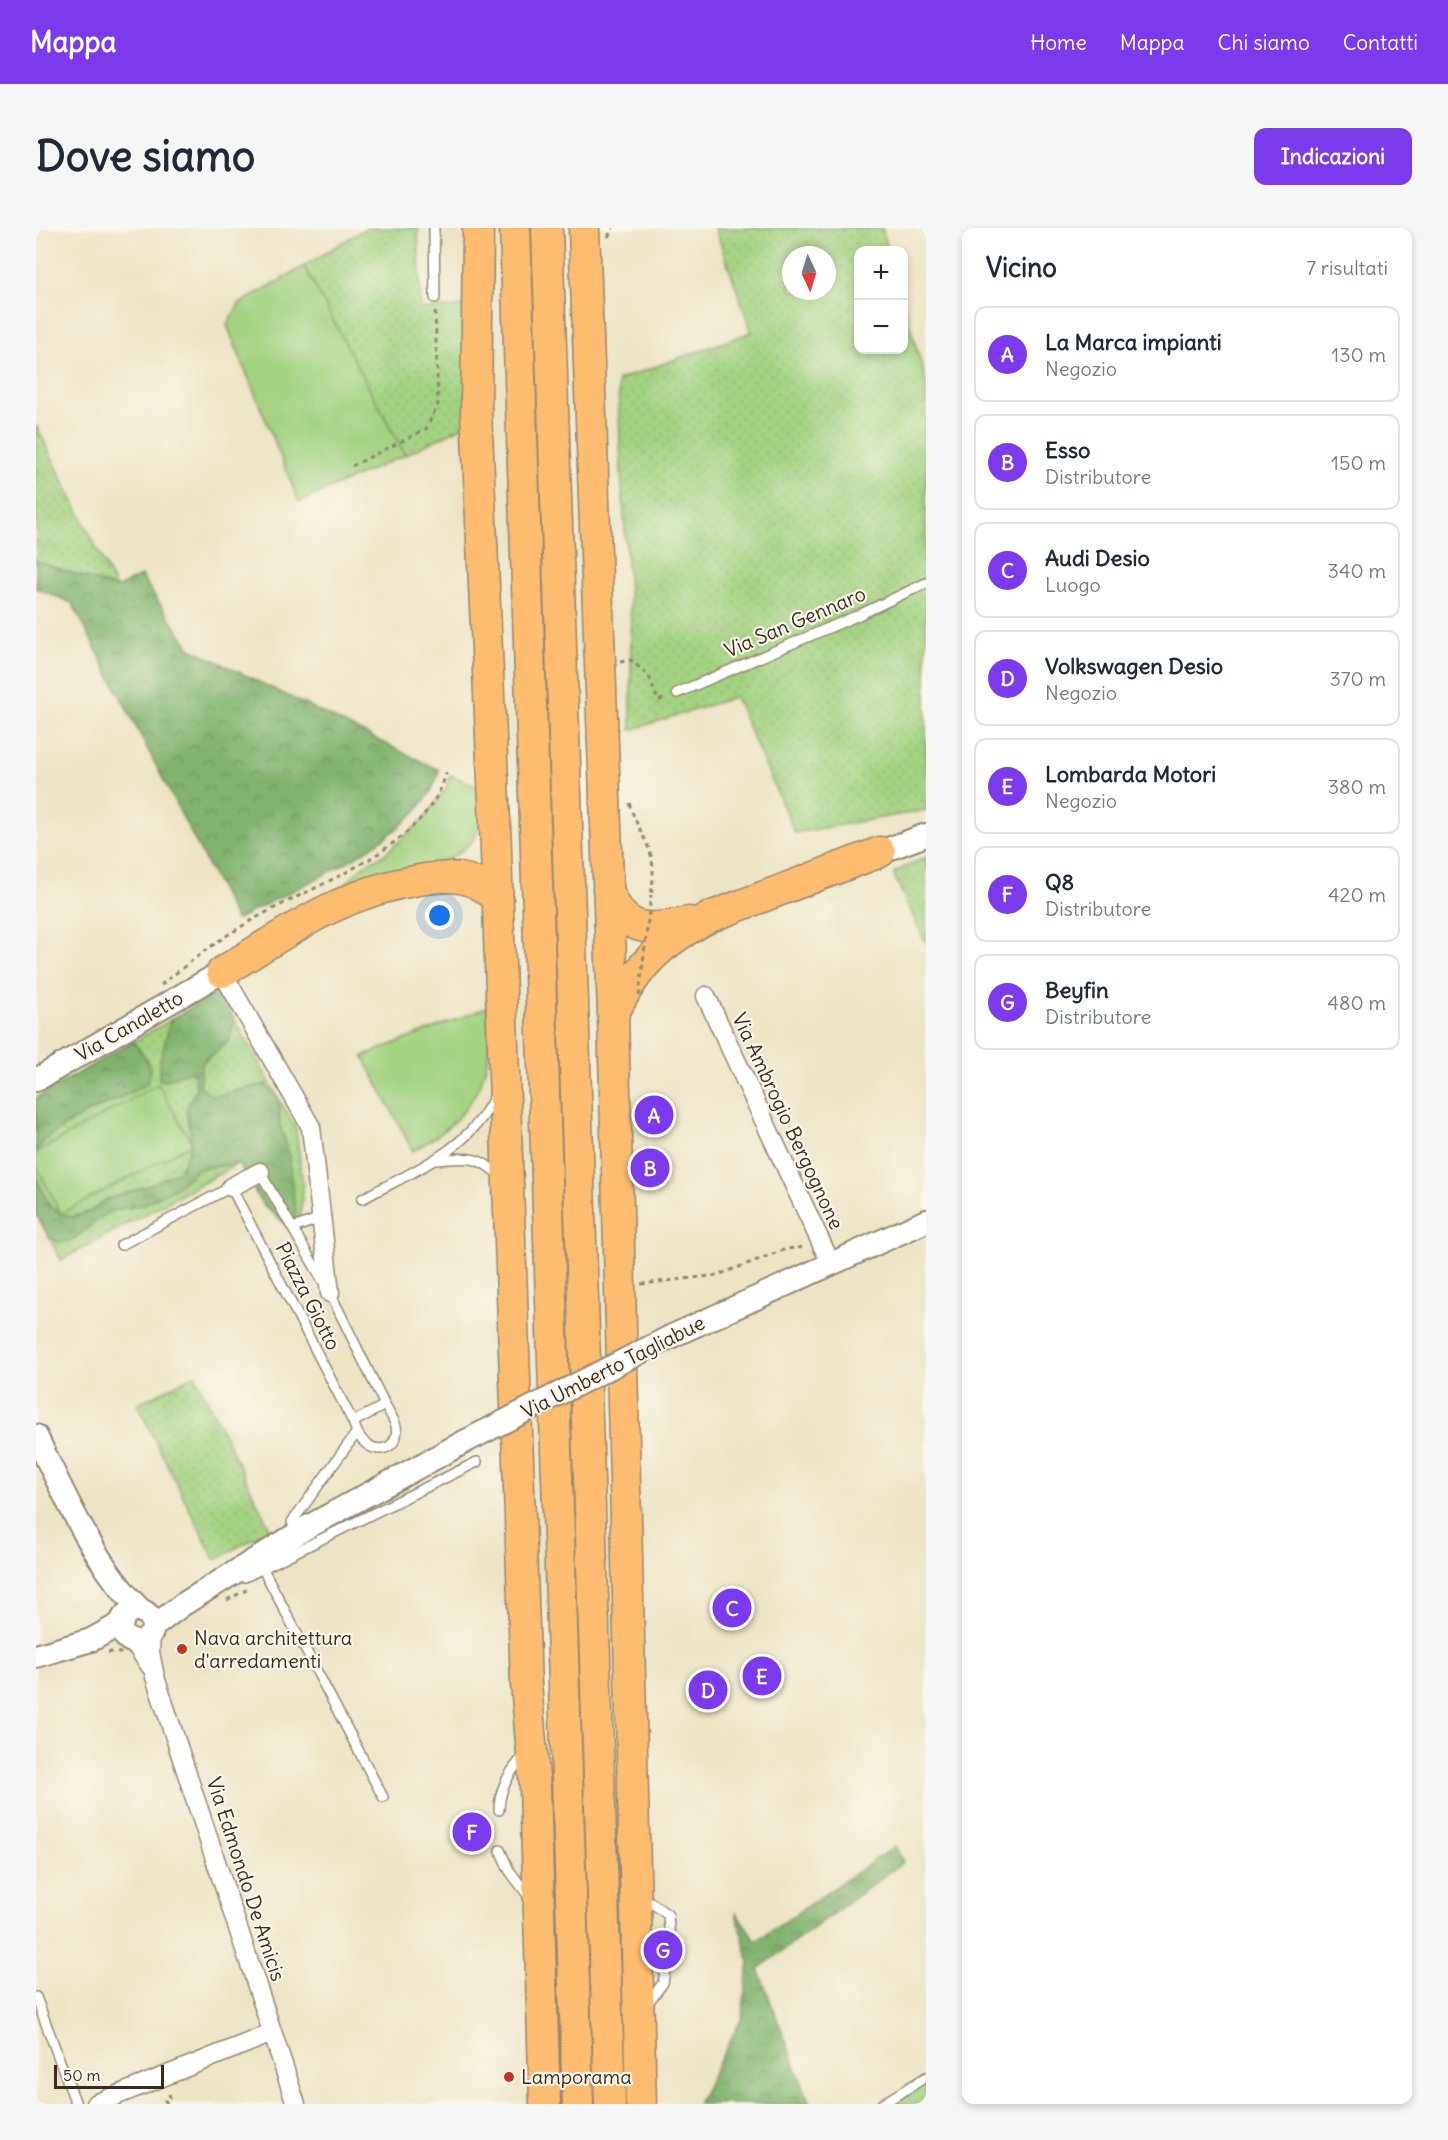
<!DOCTYPE html>
<html lang="it">
<head>
<meta charset="utf-8">
<style>
	body { margin:0; font-family:Delius,sans-serif; background:#f6f6f7; color:#1f2937 }
	.controls { position:absolute; right:18px; top:18px; display:grid; overflow:hidden; border-radius:12px; box-shadow:0 3px 9px #0003 }
	.controls button { width:54px; height:54px; display:grid; place-items:center; padding:0; border:0; border-bottom:2px solid #e0e1e3; background:#fff; color:#1f2937; font:30px sans-serif }
	.compass { position:absolute; left:746px; top:18px; width:54px; height:54px; border-radius:50%; background:#fff; box-shadow:0 3px 9px #0003; rotate:176deg }
	.scale { position:absolute; left:18px; bottom:15px; width:110px; box-sizing:border-box; padding-left:6px; border:3px solid #3b2a1e; border-top:0; font-size:16px; line-height:21px; white-space:nowrap; color:#3b2a1e; -webkit-text-stroke:4px #fbf7ec; paint-order:stroke }
	.you { position:absolute; left:404px; top:688px; width:21px; height:21px; margin:-15px; border:4px solid #fff; border-radius:50%; background:#1a73e8; box-shadow:0 0 0 9px #1a73e833 }
	.badge { display:grid; place-items:center; width:39px; height:39px; border-radius:50%; background:#7c3aed; color:#fff; font-size:20px; font-weight:700 }
	.pin { position:absolute; translate:-50% -50%; border:3px solid #fff; box-shadow:0 2px 6px #0006 }
	.list { margin:0; padding:0; list-style:none }
	h2 { display:flex; justify-content:space-between; align-items:center; height:78px; margin:0; padding:0 24px; font-size:26px }
	h2 small { font-size:20px; font-weight:400; color:#747a83 }
	.list li { display:grid; grid-template-columns:39px 1fr auto; gap:18px; align-items:center; box-sizing:border-box; height:96px; margin:0 12px 12px; padding:0 12px; border:2px solid #e0e1e3; border-radius:12px }
	.list b { display:block; font-size:22px; white-space:nowrap }
	.list p { margin:0; font-size:20px; white-space:nowrap; color:#747a83 }
	.list em { font-size:20px; font-style:normal; color:#747a83 }
	.map { position:relative; flex:none; width:890px; height:1876px; overflow:hidden; border-radius:12px }
	header { display:flex; align-items:center; gap:36px; box-sizing:border-box; height:84px; padding:0 30px; background:#7c3aed; color:#fff }
	header strong { font-size:28px }
	nav { display:flex; gap:33px; margin-inline-start:auto; font-size:21px }
	.intro { display:flex; align-items:center; justify-content:space-between; box-sizing:border-box; height:144px; padding:0 36px }
	h1 { margin:0; font-size:42px }
	.button { padding:15px 27px; border-radius:12px; background:#7c3aed; color:#fff; font-size:21px; font-weight:700 }
	main { display:flex; gap:36px; padding:0 36px }
	aside { flex:1; background:#fff; border-radius:12px; box-shadow:0 3px 9px #0003 }
	.map>svg:first-child { display:block }
	.grass { fill:url(#grass-dots); stroke:#6f7e4f; stroke-width:1.5; fill-rule:evenodd }
	.forest { fill:url(#forest-crowns); stroke:#5e6f46; stroke-width:1.5 }
	.garden { fill:#a3d280; stroke:#6f7e4f; stroke-width:1.5 }
	.lines { fill:none; stroke-linecap:round; stroke-linejoin:round }
	.service-casing { stroke:#948771; stroke-width:12 }
	.minor-casing { stroke:#948771; stroke-width:21 }
	.tertiary-casing { stroke:#948771; stroke-width:26 }
	.trunk-casing { stroke:#948771; stroke-width:33 }
	.path { stroke:#948771; stroke-width:3; stroke-dasharray:4.5 4.5; stroke-linecap:butt }
	.service { stroke:#fff; stroke-width:9 }
	.minor { stroke:#fff; stroke-width:18 }
	.tertiary { stroke:#fff; stroke-width:22 }
	.trunk { stroke:#fdbc70; stroke-width:30 }
	.tertiary-bridge-casing { stroke:#948771; stroke-width:26; stroke-linecap:butt }
	.path-bridge { stroke:#948771; stroke-width:3; stroke-dasharray:4.5 4.5; stroke-linecap:butt }
	.tertiary-bridge { stroke:#fff; stroke-width:22 }
	.poi-dot { fill:#c8321e; stroke:#fbf7ec; stroke-width:2 }
	.labels { text-anchor:middle; stroke-width:4.5; stroke-linejoin:round; paint-order:stroke }
	.street-label { font-size:20px; fill:#3b2a1e; stroke:#fbf7ec }
	.poi-label { font-size:20px; fill:#3b2a1e; stroke:#fbf7ec; text-anchor:start }
</style>
</head>
<body>
<header>
<strong>Mappa</strong>
<nav><a>Home</a><a>Mappa</a><a>Chi siamo</a><a>Contatti</a></nav>
</header>
<div class="intro"><h1>Dove siamo</h1><a class="button">Indicazioni</a></div>
<main>
<div class="map">
<svg width="890" height="1876" viewBox="0 0 890 1876">
	<defs>
		<pattern id="grass-dots" width="8" height="8" patternUnits="userSpaceOnUse" patternTransform="scale(1.5)"><rect width="8" height="8" fill="#a3d280"/><path d="M2 2h.1M6 6h.1" fill="none" stroke="#8db46e" stroke-width="1.8" stroke-linecap="round"/></pattern>
		<pattern id="forest-crowns" width="20" height="18" patternUnits="userSpaceOnUse" patternTransform="scale(1.5)"><rect width="20" height="18" fill="#82b46e"/><path d="M2 6a3 3 0 1 1 6 0M12 15a3 3 0 1 1 6 0" fill="none" stroke="#6c935a"/></pattern>
	</defs>
	<rect width="100%" height="100%" fill="#fbf7ec"/>
	<filter id="ink" filterUnits="userSpaceOnUse"><feTurbulence type="fractalNoise" baseFrequency=".0167" numOctaves="2"/><feDisplacementMap in="SourceGraphic" scale="12" xChannelSelector="R" yChannelSelector="G"/><feConvolveMatrix kernelMatrix="1 2 1 2 8 2 1 2 1" color-interpolation-filters="sRGB"/></filter>
	<filter id="wash" filterUnits="userSpaceOnUse"><feTurbulence type="fractalNoise" baseFrequency=".008" numOctaves="4" result="noise"/><feDisplacementMap in="SourceGraphic" scale="24" xChannelSelector="R" yChannelSelector="G"/><feGaussianBlur stdDeviation="1.35" result="paint"/><feColorMatrix in="noise" values="0 0 0 0 0 0 0 0 0 0 0 0 0 0 0 0 0 1.4 0 .05"/><feComposite in="paint" operator="in"/></filter>
	<g filter="url(#wash)">
		<rect width="100%" height="100%" fill="#ece4c4"/>
		<path class="grass" d="M 330,0 L 382,0 L 385,81 L 431,78 L 432,196 L 369,227 L 268,38 Z
			M 679,0 L 846,0 L 852,22 L 822,22 L 822,122 L 868,122 L 868,77 L 890,153 L 890,582 L 759,605 L 699,469 L 595,502 L 595,393 L 585,243 L 582,152 L 716,104 ZM 755,27 L 791,27 L 791,63 L 755,63 Z
			M 0,197 L 80,360 L 0,333 Z
			M 890,629 L 890,716 L 857,645 Z
			M 183,764 L 260,901 L 267,958 L 263,1008 L 227,977 L 203,935 L 25,1032 L 0,985 L 0,870 Z
			M 159,1147 L 234,1301 L 179,1332 L 101,1176 Z
			M 890,1854 L 890,1876 L 854,1876 Z"/>
		<path class="forest" d="M 0,333 L 80,360 L 105,348 L 154,420 L 403,542 C 391,608 255,661 200,692 L 36,375 L 0,360 Z
			M 183,764 L 199,792 L 193,813 L 165,836 L 164,858 L 177,868 L 229,856 L 243,871 L 244,897 L 252,922 L 261,999 L 227,977 L 203,935 L 162,941 L 142,958 L 108,976 L 72,984 L 35,1013 L 22,1014 L 13,1009 L 0,985 L 0,948 L 13,977 L 25,986 L 37,989 L 55,983 L 69,972 L 111,958 L 143,943 L 156,916 L 150,881 L 160,861 L 159,847 L 153,843 L 128,853 L 123,851 L 124,833 L 135,791 Z
			M 97,813 C 107,828 120,836 111,855 C 75,878 29,888 0,922 L 0,870 Z
			M 859,1618 L 867,1634 L 722,1741 L 774,1876 L 661,1876 L 706,1790 L 713,1734 L 700,1684 L 720,1713 Z"/>
		<path class="garden" d="M 268,38 L 369,227 L 263,274 L 191,97 L 203,76 Z
			M 414,547 L 447,561 C 447,574 446,590 442,603 C 425,643 341,652 303,662 L 327,638 L 349,626 L 389,590 L 410,560 Z
			M 452,779 C 452,793 455,808 453,822 C 447,871 418,900 377,923 L 327,828 Z
			M 122,856 L 156,916 L 25,986 L 0,937 L 0,925 Z"/>
	</g>
	<g filter="url(#ink)">
		<g class="lines">
			<g class="service-casing">
				<path id="service" d="M 398,0 L 399,70
					M 641,465 L 825,386 L 890,355
					M 400,932 C 430,930 441,926 464,948
					M 224,944 L 294,1065 L 349,1177 L 317,1194 L 321,1204 L 256,1294
					M 326,971 C 375,944 435,922 459,867
					M 257,1000 L 285,990
					M 85,1017 L 195,959 L 317,1194
					M 321,1204 C 334,1231 365,1223 360,1198 C 358,1191 353,1184 349,1177
					M 227,1341 L 347,1569
					M 209,1349 L 441,1234
					M 463,1582 C 463,1560 475,1541 491,1525
					M 464,1622 L 473,1642 L 494,1670
					M 606,1668 L 632,1687 L 634,1712
					M 0,1769 L 40,1876
					M 611,1776 L 627,1755 L 631,1732
					M 846,1876 L 890,1849"/>
			</g>
			<g class="minor-casing">
				<path id="minor" d="M 186,744 L 275,899 L 294,1065
					M 670,768 L 795,1036
					M 195,959 L 224,944
					M 115,1405 L 114,1424 L 119,1449 L 260,1876
					M 98,1414 L 115,1439
					M 59,1876 L 236,1805"/>
			</g>
			<g class="tertiary-casing">
				<path id="tertiary" d="M 844,624 L 890,607
					M 0,852 L 186,744
					M 636,1108 L 890,993
					M 0,1208 C 27,1264 61,1342 107,1384
					M85 1398a16 16 0 1 1 32 0a16 16 0 1 1-32 0Z
					M 117,1399 L 146,1377 L 270,1300 L 430,1213
					M 0,1428 L 55,1412 L 86,1395"/>
			</g>
			<g class="trunk-casing">
				<path id="trunk" d="M 442,0 L 440,184 L 459,596 L 490,1456 L 499,1560 L 509,1876
					M 479,0 L 542,1876
					M 511,0 L 574,1876
					M 548,0 L 577,787 L 605,1876
					M 572,661 C 587,706 613,703 653,694
					M 186,744 C 252,704 305,664 383,652 C 415,647 439,646 462,672
					M 577,787 C 601,737 624,715 674,689 L 844,624"/>
			</g>
			<path class="path" d="M 572,9 L 577,0
				M 316,238 L 390,201 L 402,176 L 399,81
				M 584,434 L 595,432 L 613,448 L 622,473 L 631,469
				M 593,575 C 606,615 623,620 615,667
				M 125,757 C 150,737 176,716 203,700 C 266,659 389,626 410,545
				M 605,1056 L 682,1047 L 750,1021 L 770,1019
				M 191,1372 L 214,1360
				M 72,1424 L 86,1425
				M 131,1876 L 129,1872 L 134,1869 L 132,1864"/>
			<use href="#service" class="service"/>
			<use href="#minor" class="minor"/>
			<use href="#tertiary" class="tertiary"/>
			<use href="#trunk" class="trunk"/>
			<g class="tertiary-bridge-casing">
				<path id="tertiary-bridge" d="M 430,1213 L 636,1108"/>
			</g>
			<path class="path-bridge" d="M 603,768 L 615,667"/>
			<use href="#tertiary-bridge" class="tertiary-bridge"/>
		</g>
	</g>
	<g class="poi-dot">
		<circle cx="146" cy="1421" r="6"/>
		<circle cx="473" cy="1849" r="6"/>
	</g>
	<g class="labels">
		<g class="street-label">
			<text transform="translate(759 394) rotate(-23)" y="7">Via San Gennaro</text>
			<text transform="translate(93 798) rotate(-30)" y="7">Via Canaletto</text>
			<text transform="translate(752 893) rotate(65)" y="7">Via Ambrogio Bergognone</text>
			<text transform="translate(272 1068) rotate(63)" y="7">Piazza Giotto</text>
			<text transform="translate(577 1139) rotate(-27)" y="7">Via Umberto Tagliabue</text>
			<text transform="translate(210 1651) rotate(72)" y="7">Via Edmondo De Amicis</text>
		</g>
		<g class="poi-label">
			<text x="158" y="1417">Nava architettura<tspan x="158" dy="23">d'arredamenti</tspan></text>
			<text x="485" y="1856">Lamporama</text>
		</g>
	</g>
</svg>
<div class="controls">
<button>+</button>
<button>−</button>
</div>
<svg class="compass" viewBox="-18 -18 36 36"><path d="M0-13l5 13h-10z" fill="#e53935"/><path d="M0 13l5-13h-10z" fill="#747a83"/></svg>
<div class="scale">50 m</div>
<div class="you"></div>
<div class="pin badge" style="left:618px;top:887px">A</div>
<div class="pin badge" style="left:614px;top:940px">B</div>
<div class="pin badge" style="left:696px;top:1380px">C</div>
<div class="pin badge" style="left:672px;top:1462px">D</div>
<div class="pin badge" style="left:726px;top:1448px">E</div>
<div class="pin badge" style="left:436px;top:1604px">F</div>
<div class="pin badge" style="left:627px;top:1722px">G</div>
</div>
<aside>
<h2>Vicino<small>7 risultati</small></h2>
<ul class="list">
<li><span class="badge">A</span><div><b>La Marca impianti</b><p>Negozio</p></div><em>130 m</em></li>
<li><span class="badge">B</span><div><b>Esso</b><p>Distributore</p></div><em>150 m</em></li>
<li><span class="badge">C</span><div><b>Audi Desio</b><p>Luogo</p></div><em>340 m</em></li>
<li><span class="badge">D</span><div><b>Volkswagen Desio</b><p>Negozio</p></div><em>370 m</em></li>
<li><span class="badge">E</span><div><b>Lombarda Motori</b><p>Negozio</p></div><em>380 m</em></li>
<li><span class="badge">F</span><div><b>Q8</b><p>Distributore</p></div><em>420 m</em></li>
<li><span class="badge">G</span><div><b>Beyfin</b><p>Distributore</p></div><em>480 m</em></li>
</ul>
</aside>
</main>
</body>
</html>
